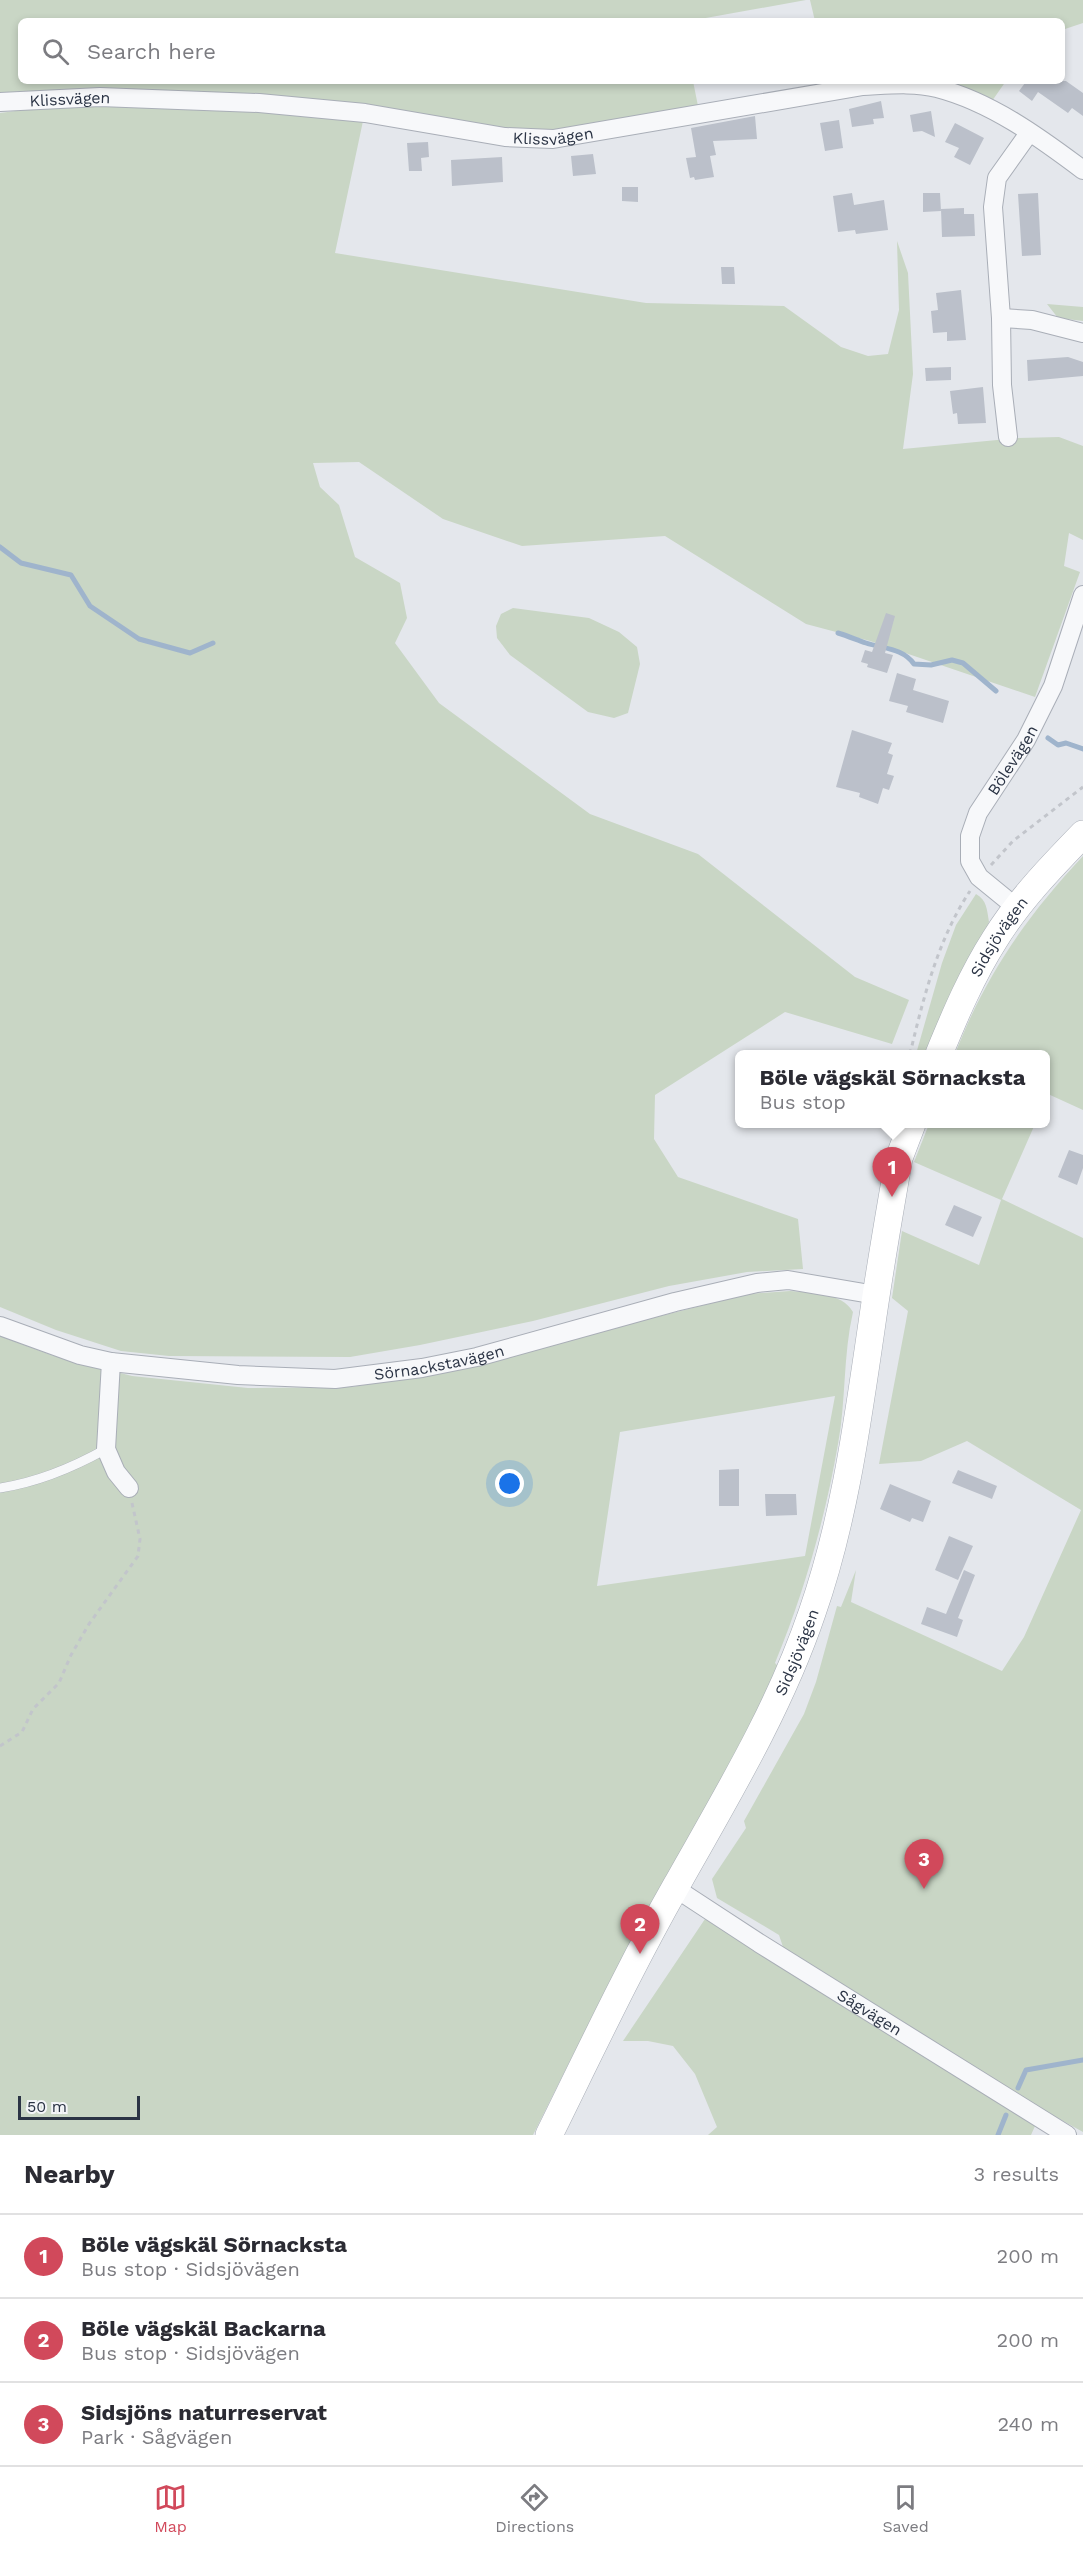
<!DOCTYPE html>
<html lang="en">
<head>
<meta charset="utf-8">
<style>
	body { margin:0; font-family:"Work Sans",sans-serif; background:#f2f2f3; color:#2b2b33 }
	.scale { position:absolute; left:18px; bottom:15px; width:122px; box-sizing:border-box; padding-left:6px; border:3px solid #2b3445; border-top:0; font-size:16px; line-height:21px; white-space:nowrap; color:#2b3445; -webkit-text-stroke:4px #f4f6f9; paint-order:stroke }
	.you { position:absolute; left:510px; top:1484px; width:21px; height:21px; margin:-15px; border:4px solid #fff; border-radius:50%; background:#1a73e8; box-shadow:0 0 0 9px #1a73e833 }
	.badge { display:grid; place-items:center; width:39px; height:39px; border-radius:50%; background:#d1495b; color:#fff; font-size:20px; font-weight:700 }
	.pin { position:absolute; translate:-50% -50px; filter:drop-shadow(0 2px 3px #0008) }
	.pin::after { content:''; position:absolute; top:32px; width:21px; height:18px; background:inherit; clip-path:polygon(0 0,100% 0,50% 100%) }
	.popup { position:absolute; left:735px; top:1050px; width:315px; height:78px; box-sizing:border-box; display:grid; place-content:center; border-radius:9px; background:#fff; filter:drop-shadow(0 2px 4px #0005); font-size:20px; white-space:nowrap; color:#7c7c81 }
	.popup b { font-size:22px; color:#2b2b33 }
	.popup::after { content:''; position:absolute; left:50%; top:100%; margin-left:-12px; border:12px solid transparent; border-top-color:#fff }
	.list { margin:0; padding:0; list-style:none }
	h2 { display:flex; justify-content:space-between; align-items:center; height:78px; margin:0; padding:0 24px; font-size:26px }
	h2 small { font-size:20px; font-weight:400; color:#7c7c81 }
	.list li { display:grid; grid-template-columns:39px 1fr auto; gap:18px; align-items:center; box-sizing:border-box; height:84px; padding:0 24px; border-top:2px solid #e1e1e2 }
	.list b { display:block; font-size:22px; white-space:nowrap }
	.list p { margin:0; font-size:20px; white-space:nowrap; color:#7c7c81 }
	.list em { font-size:20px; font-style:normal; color:#7c7c81 }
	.icon { flex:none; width:33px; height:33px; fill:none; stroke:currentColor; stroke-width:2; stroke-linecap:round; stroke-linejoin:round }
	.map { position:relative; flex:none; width:1083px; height:2135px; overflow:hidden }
	.search { position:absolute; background:#fff; box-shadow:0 3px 9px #0003; left:18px; right:18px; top:18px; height:66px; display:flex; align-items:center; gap:15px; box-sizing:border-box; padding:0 21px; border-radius:9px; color:#7c7c81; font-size:22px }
	.sheet { height:330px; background:#fff }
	nav { display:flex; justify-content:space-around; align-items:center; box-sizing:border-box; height:84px; border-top:2px solid #e1e1e2; background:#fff; font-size:16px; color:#7c7c81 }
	nav a { display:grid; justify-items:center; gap:3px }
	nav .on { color:#d1495b }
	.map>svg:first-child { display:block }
	.green { fill:#c9d6c5; fill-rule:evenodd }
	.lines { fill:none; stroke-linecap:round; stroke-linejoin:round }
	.stream { stroke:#9fb4cc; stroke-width:5 }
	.building { fill:#bbc0ca }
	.service-casing { stroke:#a9aeb7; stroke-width:10 }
	.minor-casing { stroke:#a9aeb7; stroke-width:20 }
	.secondary-casing { stroke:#a9aeb7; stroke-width:28 }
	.path { stroke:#c2c5cb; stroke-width:3; stroke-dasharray:4.5 4.5; stroke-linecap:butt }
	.service { stroke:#f7f8fa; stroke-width:9 }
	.minor { stroke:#f7f8fa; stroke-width:18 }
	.secondary { stroke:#fff; stroke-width:27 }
	.labels { text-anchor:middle; stroke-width:6; stroke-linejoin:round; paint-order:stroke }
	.street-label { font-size:16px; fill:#2b3445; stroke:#f4f6f9 }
</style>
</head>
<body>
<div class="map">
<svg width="1083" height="2135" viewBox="0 0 1083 2135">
	<rect width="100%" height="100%" fill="#e4e7ec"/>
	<path class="green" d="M 0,0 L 806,0 L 689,21 L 21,21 L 21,81 L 693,81 L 698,106 L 554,131 L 505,129 L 367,106 L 120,90 L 0,93 Z
		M 810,0 L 1083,0 L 1083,23 L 1062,30 L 1062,21 L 815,21 Z
		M 929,81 L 1006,81 L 992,101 Z
		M 121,105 L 274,112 L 363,121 L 335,253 L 646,303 L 784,306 L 841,347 L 868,356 L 888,354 L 899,310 L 897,241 L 908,273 L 913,374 L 903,449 L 1018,438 L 1059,437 L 1083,446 L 1083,540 L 1069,533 L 1064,566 L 1080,572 L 1035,697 L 870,641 L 806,624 L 665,536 L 522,546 L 443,519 L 359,462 L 313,463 L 320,487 L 339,505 L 355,557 L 400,583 L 407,618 L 395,643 L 439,703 L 590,814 L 698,854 L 855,977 L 909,1000 L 892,1044 L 785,1012 L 655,1095 L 654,1139 L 678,1177 L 798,1219 L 803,1269 L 747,1272 L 669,1286 L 533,1321 L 420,1345 L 350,1357 L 169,1356 L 121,1351 L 56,1330 L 0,1307 L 0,113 L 23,110 Z
		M 1047,304 L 1083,307 L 1083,321 L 1058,318 Z
		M 513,608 L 589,618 L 619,632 L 637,647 L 640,664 L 628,713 L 614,718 L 588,712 L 510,655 L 497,638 L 496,626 L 501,614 Z
		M 1083,856 L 1083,1110 L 1048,1094 L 1045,1100 L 1045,1054 L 955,1054 C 985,976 1026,917 1083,856 Z
		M 976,894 C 987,900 987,910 989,922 L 928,1054 L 916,1054 L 942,963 L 956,925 Z
		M 929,1124 L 1035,1124 L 1002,1199 L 1083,1238 L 1083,2132 L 987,2079 L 786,1956 L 779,1935 L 717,1898 L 712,1879 L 746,1828 L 744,1821 L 804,1714 L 816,1682 L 837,1606 L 841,1607 L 856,1570 L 851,1602 L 1002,1671 L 1024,1637 L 1081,1510 L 967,1441 L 921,1461 L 879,1464 L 908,1311 L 892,1298 L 902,1231 L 979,1265 L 1001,1200 L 914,1162 Z
		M 790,1291 C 810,1293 842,1292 853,1312 C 843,1355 846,1401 838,1444 C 825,1519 804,1593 775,1663 L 781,1669 L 633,1949 L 575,2051 L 533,2135 L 0,2135 L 0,1336 L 51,1355 L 132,1376 L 248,1388 L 351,1387 L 427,1375 L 748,1294 ZM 835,1396 L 805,1556 L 597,1586 L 620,1432 Z
		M 705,1919 L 961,2076 L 1035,2126 L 1031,2135 L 708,2135 L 717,2127 L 695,2074 L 673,2046 L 648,2041 L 623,2041 Z"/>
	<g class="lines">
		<path class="stream" d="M 0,547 L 21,563 L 71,575 L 90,606 L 139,639 L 190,653 L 213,643
			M 838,633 C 848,636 857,640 866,643 C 884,649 903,648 914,664 L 931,665 L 952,660 L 963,663 L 996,691
			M 1048,738 L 1058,745 L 1066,743 L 1083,749
			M 1018,2088 L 1026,2070 L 1083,2060
			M 998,2135 L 1006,2115"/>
	</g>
	<path class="building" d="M 1023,81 L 1066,81 L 1083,93 L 1083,116 L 1072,108 L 1068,113 L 1038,92 L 1032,101 L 1019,91 L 1025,83 Z
		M 881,101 L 884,118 L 873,119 L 874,124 L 852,127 L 849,109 Z
		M 931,111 L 935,137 L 922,131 L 913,132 L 910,115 Z
		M 755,116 L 757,139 L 713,141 L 716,155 L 710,156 L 714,177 L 695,180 L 694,177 L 690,178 L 686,158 L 696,157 L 691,128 Z
		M 839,120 L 843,148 L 825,151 L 820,123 Z
		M 955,123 L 984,138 L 970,165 L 954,157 L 959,148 L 945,142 Z
		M 428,142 L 429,157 L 421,158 L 422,171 L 409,171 L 407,143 Z
		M 593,154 L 596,174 L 573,176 L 571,156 Z
		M 502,157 L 503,182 L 452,186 L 451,160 Z
		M 622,187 L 638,187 L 638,202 L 622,201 Z
		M 852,193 L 854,205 L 884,200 L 888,230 L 856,234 L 855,230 L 838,232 L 833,196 Z
		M 923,193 L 940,193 L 941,211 L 923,212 Z
		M 1038,193 L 1041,255 L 1022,256 L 1018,194 Z
		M 964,208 L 964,214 L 974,214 L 975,236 L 942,237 L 941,209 Z
		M 721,267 L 734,267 L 735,284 L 722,284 Z
		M 961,290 L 966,340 L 947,341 L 947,332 L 933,333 L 931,311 L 938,310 L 936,293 Z
		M 1068,357 L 1083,362 L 1083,376 L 1028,381 L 1027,360 Z
		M 951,367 L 951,380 L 926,381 L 925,368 Z
		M 983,387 L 986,423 L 958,424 L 957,413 L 953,414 L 950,391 Z
		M 886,613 L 895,616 L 885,653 L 893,655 L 887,673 L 867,667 L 868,664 L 861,662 L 865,650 L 872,652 Z
		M 897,673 L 916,679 L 913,690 L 949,701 L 943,723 L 906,712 L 908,706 L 889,701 Z
		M 852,730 L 892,743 L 888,753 L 893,755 L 887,774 L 894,776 L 889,790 L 883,788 L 878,804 L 859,797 L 860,793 L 836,787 Z
		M 1069,1150 L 1083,1155 L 1083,1168 L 1077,1185 L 1058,1177 Z
		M 954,1205 L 982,1217 L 973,1237 L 945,1225 Z
		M 739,1469 L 739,1506 L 719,1506 L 719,1470 Z
		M 958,1470 L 997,1486 L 992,1499 L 952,1483 Z
		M 890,1484 L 931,1501 L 923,1522 L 912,1518 L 910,1522 L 880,1509 Z
		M 765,1494 L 796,1494 L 797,1515 L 766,1516 Z
		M 949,1536 L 973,1546 L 958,1580 L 935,1570 Z
		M 964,1570 L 975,1575 L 958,1618 L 963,1620 L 957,1637 L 921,1624 L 927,1607 L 946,1614 Z"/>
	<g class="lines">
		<g class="service-casing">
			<path id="service" d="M 0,1488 C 39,1482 72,1468 106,1449"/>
		</g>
		<g class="minor-casing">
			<g id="minor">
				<path id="s1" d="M 0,102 L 100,97 L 259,103 L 365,113 L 505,137 L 553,139 L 863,86 C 887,85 913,82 937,88 C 991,102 1039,137 1083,170"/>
				<path d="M 1001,318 L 1032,320 L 1083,333"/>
				<path d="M 1008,437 L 1002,385 L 1001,318 L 993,207 L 997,178 L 1029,133"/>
				<path id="s2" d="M 1017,908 L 979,877 L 970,861 L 970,836 L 978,813 L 1026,740 L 1053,686 L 1083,595"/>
				<path id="s3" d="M 0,1326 L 80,1355 L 111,1362 L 238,1375 L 335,1379 L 422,1368 L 477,1357 L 675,1302 L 757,1283 L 788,1280 L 876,1295"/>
				<path d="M 111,1362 L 106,1449 L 116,1472 L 129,1488"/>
				<path id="s4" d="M 675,1888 L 759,1943 L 1067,2135"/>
			</g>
		</g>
		<g class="secondary-casing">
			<g id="secondary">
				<path id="s5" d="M 939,1054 C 955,1015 972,975 995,939 C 1019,900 1052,866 1083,834"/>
				<path id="s6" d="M 549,2135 C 590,2052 630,1967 676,1886 C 726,1797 779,1710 812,1613 C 844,1522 857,1425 871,1330 C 879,1273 889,1215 899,1158 L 912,1124"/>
			</g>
		</g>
		<path class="path" d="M 991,865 L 1013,841 L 1083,787
			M 910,1054 C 923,999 938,939 970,891
			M 0,1746 L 22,1732 L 33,1709 L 59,1683 L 71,1655 L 89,1624 L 138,1556 L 140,1539 L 132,1503"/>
		<use href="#service" class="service"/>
		<use href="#minor" class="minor"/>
		<use href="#secondary" class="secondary"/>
	</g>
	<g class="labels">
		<g class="street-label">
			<text dy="6" stroke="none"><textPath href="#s1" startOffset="70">Klissvägen</textPath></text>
			<text dy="6" stroke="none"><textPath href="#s1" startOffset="556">Klissvägen</textPath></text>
			<text dy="6" stroke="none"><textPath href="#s2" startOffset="180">Bölevägen</textPath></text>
			<text dy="6" stroke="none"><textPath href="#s5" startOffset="132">Sidsjövägen</textPath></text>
			<text dy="6" stroke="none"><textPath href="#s3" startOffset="447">Sörnackstavägen</textPath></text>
			<text dy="6" stroke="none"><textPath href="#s6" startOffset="543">Sidsjövägen</textPath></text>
			<text dy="6" stroke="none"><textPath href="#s4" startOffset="231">Sågvägen</textPath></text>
		</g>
	</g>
</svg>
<div class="scale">50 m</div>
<div class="you"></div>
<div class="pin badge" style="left:892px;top:1197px">1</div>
<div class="popup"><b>Böle vägskäl Sörnacksta</b>Bus stop</div>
<div class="pin badge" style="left:640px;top:1954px">2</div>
<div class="pin badge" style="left:924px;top:1889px">3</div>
<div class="search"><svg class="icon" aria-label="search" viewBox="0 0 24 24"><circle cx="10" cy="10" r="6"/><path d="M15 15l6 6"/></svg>Search here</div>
</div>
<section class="sheet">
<h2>Nearby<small>3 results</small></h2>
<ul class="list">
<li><span class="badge">1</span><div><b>Böle vägskäl Sörnacksta</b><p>Bus stop · Sidsjövägen</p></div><em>200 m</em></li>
<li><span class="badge">2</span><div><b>Böle vägskäl Backarna</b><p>Bus stop · Sidsjövägen</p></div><em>200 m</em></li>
<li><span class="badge">3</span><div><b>Sidsjöns naturreservat</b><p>Park · Sågvägen</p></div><em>240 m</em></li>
</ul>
</section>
<nav>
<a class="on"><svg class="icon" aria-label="map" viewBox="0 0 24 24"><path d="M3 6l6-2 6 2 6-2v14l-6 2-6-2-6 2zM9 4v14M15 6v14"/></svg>Map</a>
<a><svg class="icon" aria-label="directions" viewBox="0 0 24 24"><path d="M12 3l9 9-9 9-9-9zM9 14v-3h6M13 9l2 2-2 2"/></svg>Directions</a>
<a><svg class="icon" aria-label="saved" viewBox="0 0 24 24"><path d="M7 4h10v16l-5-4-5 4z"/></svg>Saved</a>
</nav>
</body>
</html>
